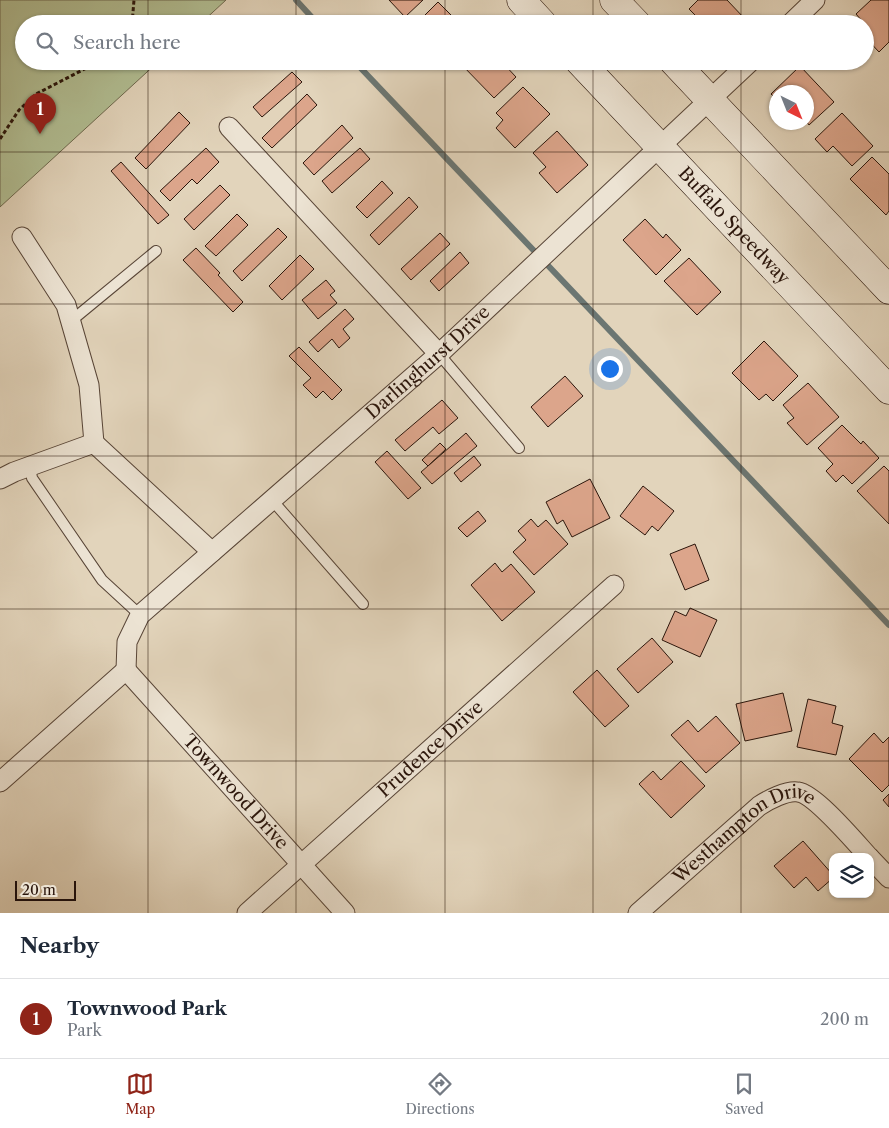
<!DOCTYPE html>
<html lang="en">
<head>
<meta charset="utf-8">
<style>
	body { margin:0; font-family:"Libre Caslon Text",serif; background:#f2f2f3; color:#1f2937 }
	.controls { position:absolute; right:15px; bottom:15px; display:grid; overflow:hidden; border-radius:10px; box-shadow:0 1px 4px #0004 }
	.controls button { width:45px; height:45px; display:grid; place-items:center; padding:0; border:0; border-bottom:1px solid #e0e1e3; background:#fff; color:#1f2937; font:25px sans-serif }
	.compass { position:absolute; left:769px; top:85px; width:45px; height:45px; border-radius:50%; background:#fff; box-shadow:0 1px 4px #0004; rotate:137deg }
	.scale { position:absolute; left:15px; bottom:12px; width:61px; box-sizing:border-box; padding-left:5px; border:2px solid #2a150b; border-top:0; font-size:14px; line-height:18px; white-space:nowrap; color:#2a150b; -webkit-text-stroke:4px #ece3d3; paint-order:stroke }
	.you { position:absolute; left:609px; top:368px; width:18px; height:18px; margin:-12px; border:4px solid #fff; border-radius:50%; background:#1a73e8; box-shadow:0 0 0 8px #1a73e833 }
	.badge { display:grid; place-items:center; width:32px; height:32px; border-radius:50%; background:#8f2418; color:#fff; font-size:16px; font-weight:700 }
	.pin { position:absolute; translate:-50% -41px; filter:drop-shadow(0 1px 2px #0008) }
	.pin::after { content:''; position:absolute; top:26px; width:18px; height:15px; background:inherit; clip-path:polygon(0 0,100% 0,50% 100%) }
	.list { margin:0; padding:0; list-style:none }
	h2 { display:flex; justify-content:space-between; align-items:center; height:65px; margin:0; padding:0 20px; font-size:21px }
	h2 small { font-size:16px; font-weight:400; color:#747a83 }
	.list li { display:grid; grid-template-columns:32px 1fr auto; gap:15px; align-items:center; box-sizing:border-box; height:80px; padding:0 20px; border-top:1px solid #e0e1e3 }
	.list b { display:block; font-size:19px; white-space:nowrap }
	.list p { margin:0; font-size:16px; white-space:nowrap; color:#747a83 }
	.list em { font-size:16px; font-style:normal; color:#747a83 }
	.icon { flex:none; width:28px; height:28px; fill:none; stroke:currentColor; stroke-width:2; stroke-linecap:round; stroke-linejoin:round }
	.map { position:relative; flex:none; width:889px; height:913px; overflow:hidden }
	.search { position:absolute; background:#fff; box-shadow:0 1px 4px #0004; left:15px; right:15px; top:15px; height:55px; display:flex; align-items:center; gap:12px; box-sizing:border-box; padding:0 18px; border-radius:28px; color:#747a83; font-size:19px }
	.sheet { height:145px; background:#fff }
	nav { display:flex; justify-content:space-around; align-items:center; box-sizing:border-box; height:70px; border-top:1px solid #e0e1e3; background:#fff; font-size:14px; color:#747a83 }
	nav a { display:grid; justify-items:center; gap:2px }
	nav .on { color:#8f2418 }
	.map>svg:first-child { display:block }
	.green { fill:#b1bd92; stroke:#6e694e }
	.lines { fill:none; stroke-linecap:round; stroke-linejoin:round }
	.stream { stroke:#6b7672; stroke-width:6 }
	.building { fill:#dca58b; stroke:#2a150b }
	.service-casing { stroke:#584537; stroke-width:12 }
	.minor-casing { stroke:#584537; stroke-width:21 }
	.secondary-casing { stroke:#2a150b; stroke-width:29 }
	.path { stroke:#2a150b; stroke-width:3; stroke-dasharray:4 2.5; stroke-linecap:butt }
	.service { stroke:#ece3d3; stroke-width:10 }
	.minor { stroke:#ece3d3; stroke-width:19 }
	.secondary { stroke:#ece3d3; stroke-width:28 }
	.grid { fill:none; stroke:#2a150b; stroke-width:1; stroke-opacity:0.55 }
	.labels { text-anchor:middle; stroke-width:4.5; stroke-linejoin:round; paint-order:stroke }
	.street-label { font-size:18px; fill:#2a150b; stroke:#ece3d3 }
</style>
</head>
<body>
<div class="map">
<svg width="889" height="913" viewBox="0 0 889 913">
	<rect width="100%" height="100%" fill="#e2d4bb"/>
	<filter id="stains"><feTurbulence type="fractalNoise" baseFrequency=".004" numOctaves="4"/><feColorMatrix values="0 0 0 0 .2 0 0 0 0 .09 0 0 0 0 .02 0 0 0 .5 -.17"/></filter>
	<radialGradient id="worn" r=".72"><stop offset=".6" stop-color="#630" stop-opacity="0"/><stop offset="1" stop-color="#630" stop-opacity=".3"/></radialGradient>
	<path class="green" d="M 0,0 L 226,0 L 200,24 L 24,24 L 24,61 L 159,61 L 0,207 Z"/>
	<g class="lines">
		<path class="stream" d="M 296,0 L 318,24
			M 354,61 L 889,625"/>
	</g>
	<path class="building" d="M 389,0 L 423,0 L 405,17 Z
		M 698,0 L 727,0 L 745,19 L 740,24 L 704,24 L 689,9 Z
		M 871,0 L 889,0 L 889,42 L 879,52 L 865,37 L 865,30 L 868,28 L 856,14 Z
		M 438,2 L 458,22 L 462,18 L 467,24 L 416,24 Z
		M 462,61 L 501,61 L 516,77 L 494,98 L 460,63 Z
		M 800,66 L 834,102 L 809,125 L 806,121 L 806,92 L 776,92 L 776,99 L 771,94 Z
		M 292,72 L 302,82 L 262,117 L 253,107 Z
		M 523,87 L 550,114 L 515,148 L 496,128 L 503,120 L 496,113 Z
		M 307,94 L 317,105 L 272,148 L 262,138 Z
		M 179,112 L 190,123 L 146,169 L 135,158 Z
		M 842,113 L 873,146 L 852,166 L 833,146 L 827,152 L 815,139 Z
		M 342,125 L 353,138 L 314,175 L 303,163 Z
		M 557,131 L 588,165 L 557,193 L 539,173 L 546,167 L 533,153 Z
		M 206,148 L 219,162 L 197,184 L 192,179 L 170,201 L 160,191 Z
		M 360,148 L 370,159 L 332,193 L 322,181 Z
		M 872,157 L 889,174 L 889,211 L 886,215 L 850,179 Z
		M 121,162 L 169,215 L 158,224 L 111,171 Z
		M 382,181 L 393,193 L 367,218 L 356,207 Z
		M 220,185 L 230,195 L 194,230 L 184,219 Z
		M 409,197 L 418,207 L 379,245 L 370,235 Z
		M 237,214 L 248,225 L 216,256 L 205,246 Z
		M 645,219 L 663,238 L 666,234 L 681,250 L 656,275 L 623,240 Z
		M 278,228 L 287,237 L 242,281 L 233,271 Z
		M 440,233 L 450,244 L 411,280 L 401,269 Z
		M 196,248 L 220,273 L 218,275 L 243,302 L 233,312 L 183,260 Z
		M 460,252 L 469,263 L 439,291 L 430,281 Z
		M 300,255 L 314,269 L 282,300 L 269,286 Z
		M 689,258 L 721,292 L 697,315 L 664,281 Z
		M 326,280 L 335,291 L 330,295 L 337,303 L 318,319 L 302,300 Z
		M 345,309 L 354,319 L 343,329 L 350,338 L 339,348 L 332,339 L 318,352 L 309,342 Z
		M 764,341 L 798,376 L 773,401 L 766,394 L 759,400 L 732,373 Z
		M 299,347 L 342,390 L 332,400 L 323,391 L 316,398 L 303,385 L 311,378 L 289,356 Z
		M 565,376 L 583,396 L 548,427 L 531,407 Z
		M 808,383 L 839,417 L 807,445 L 787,423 L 794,418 L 783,405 Z
		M 442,400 L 458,418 L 439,434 L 433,427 L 405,451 L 395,440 Z
		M 842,425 L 861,444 L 863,441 L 879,458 L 852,484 L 843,475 L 836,482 L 826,471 L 833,464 L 818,448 Z
		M 466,433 L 477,446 L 432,484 L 421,472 Z
		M 440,443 L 446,449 L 428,466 L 422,460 Z
		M 387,451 L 421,488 L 408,499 L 375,462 Z
		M 474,456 L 481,465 L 461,482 L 454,473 Z
		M 884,466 L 889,471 L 889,524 L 857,491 Z
		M 590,479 L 610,518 L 572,537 L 563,520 L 557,524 L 546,502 Z
		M 643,486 L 674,511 L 658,531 L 652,526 L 645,535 L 620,516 Z
		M 478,511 L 486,521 L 467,537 L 458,528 Z
		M 531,519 L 538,527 L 546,520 L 568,544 L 534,575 L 513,552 L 526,540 L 518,531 Z
		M 695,544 L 709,580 L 685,590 L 670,554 Z
		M 495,563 L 502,572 L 511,564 L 535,592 L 502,621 L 471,585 Z
		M 690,608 L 717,620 L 700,657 L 662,640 L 675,611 L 686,616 Z
		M 652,638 L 673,662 L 638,693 L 617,669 Z
		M 597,670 L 629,706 L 605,727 L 573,692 Z
		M 783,693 L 792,731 L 745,741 L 736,704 Z
		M 808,699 L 836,706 L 832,723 L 843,726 L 836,755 L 797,747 Z
		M 716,716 L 740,743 L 706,773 L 671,735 L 688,720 L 698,732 Z
		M 874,733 L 883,743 L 889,737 L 889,785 L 882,792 L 849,759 Z
		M 681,761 L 705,786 L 671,818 L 639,784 L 653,771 L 661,780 Z
		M 889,794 L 889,807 L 883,800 Z
		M 803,841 L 833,875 L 833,878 L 818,891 L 806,877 L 794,888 L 774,866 Z"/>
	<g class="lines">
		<g class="service-casing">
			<path id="service" d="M 71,321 L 156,251
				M 439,354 L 519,448
				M 30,466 L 32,478 L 102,580 L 140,615
				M 272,500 L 363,604"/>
		</g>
		<g class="minor-casing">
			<g id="minor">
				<path d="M 790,24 L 815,0"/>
				<path d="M 229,127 L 439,354"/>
				<path d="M 22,237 L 66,305 L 89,385 L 94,443"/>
				<path d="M 0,479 L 14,472 L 94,443 L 212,552"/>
				<path id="s1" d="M 126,670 L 127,642 L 140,615 L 439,354 L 751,61"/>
				<path id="s2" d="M 126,670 L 345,913"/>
				<path d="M 0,782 L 126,670"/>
				<path d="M 870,858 L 889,878"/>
				<path id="s3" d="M 247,913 L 614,585"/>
				<path id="s4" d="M 638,913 L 759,806 C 768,800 787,790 798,792 C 815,794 856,843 869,857"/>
			</g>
		</g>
		<g class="secondary-casing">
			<g id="secondary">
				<path d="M 521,0 L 543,24"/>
				<path d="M 614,0 L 637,24"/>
				<path id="s5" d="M 579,61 L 889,390"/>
				<path d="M 673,61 L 889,290"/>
			</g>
		</g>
		<path class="path" d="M 132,24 L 134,0
			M 0,139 L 19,110 L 36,94 L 100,61"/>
		<use href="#service" class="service"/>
		<use href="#minor" class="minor"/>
		<use href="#secondary" class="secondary"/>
	</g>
	<path class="grid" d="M 148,0 L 148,24M 296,0 L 296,24M 445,0 L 445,24M 593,0 L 593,24M 741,0 L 741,24M 148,61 L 148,913M 296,61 L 296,913M 445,61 L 445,913M 593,61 L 593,913M 741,61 L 741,913M 0,152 L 889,152M 0,304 L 889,304M 0,456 L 889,456M 0,609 L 889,609M 0,761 L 889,761"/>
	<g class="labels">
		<g class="street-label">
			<text dy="6" stroke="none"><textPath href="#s5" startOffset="226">Buffalo Speedway</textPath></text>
			<text dy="6" stroke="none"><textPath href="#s1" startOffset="441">Darlinghurst Drive</textPath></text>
			<text dy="6" stroke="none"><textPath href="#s3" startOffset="246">Prudence Drive</textPath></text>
			<text dy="6" stroke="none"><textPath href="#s2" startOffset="164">Townwood Drive</textPath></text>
			<text dy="6" stroke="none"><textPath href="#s4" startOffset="136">Westhampton Drive</textPath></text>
		</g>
	</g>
	<rect width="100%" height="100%" filter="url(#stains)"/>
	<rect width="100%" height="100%" fill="url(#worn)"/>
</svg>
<div class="controls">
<button><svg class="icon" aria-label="layers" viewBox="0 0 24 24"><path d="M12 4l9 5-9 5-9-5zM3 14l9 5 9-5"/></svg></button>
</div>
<svg class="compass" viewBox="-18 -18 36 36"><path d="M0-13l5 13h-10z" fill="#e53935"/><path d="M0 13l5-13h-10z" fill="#747a83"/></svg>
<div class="scale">20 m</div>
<div class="you"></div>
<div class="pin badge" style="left:40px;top:134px">1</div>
<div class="search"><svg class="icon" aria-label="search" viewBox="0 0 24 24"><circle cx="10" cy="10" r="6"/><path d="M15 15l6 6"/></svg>Search here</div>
</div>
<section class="sheet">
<h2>Nearby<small></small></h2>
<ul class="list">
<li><span class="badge">1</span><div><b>Townwood Park</b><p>Park</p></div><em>200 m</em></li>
</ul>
</section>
<nav>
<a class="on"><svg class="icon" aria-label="map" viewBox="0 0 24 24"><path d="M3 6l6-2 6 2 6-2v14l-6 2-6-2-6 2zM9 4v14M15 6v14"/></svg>Map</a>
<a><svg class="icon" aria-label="directions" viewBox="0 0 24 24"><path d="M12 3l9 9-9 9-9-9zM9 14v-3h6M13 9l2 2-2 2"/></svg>Directions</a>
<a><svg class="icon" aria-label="saved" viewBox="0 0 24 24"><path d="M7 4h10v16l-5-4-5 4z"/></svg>Saved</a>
</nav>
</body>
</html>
